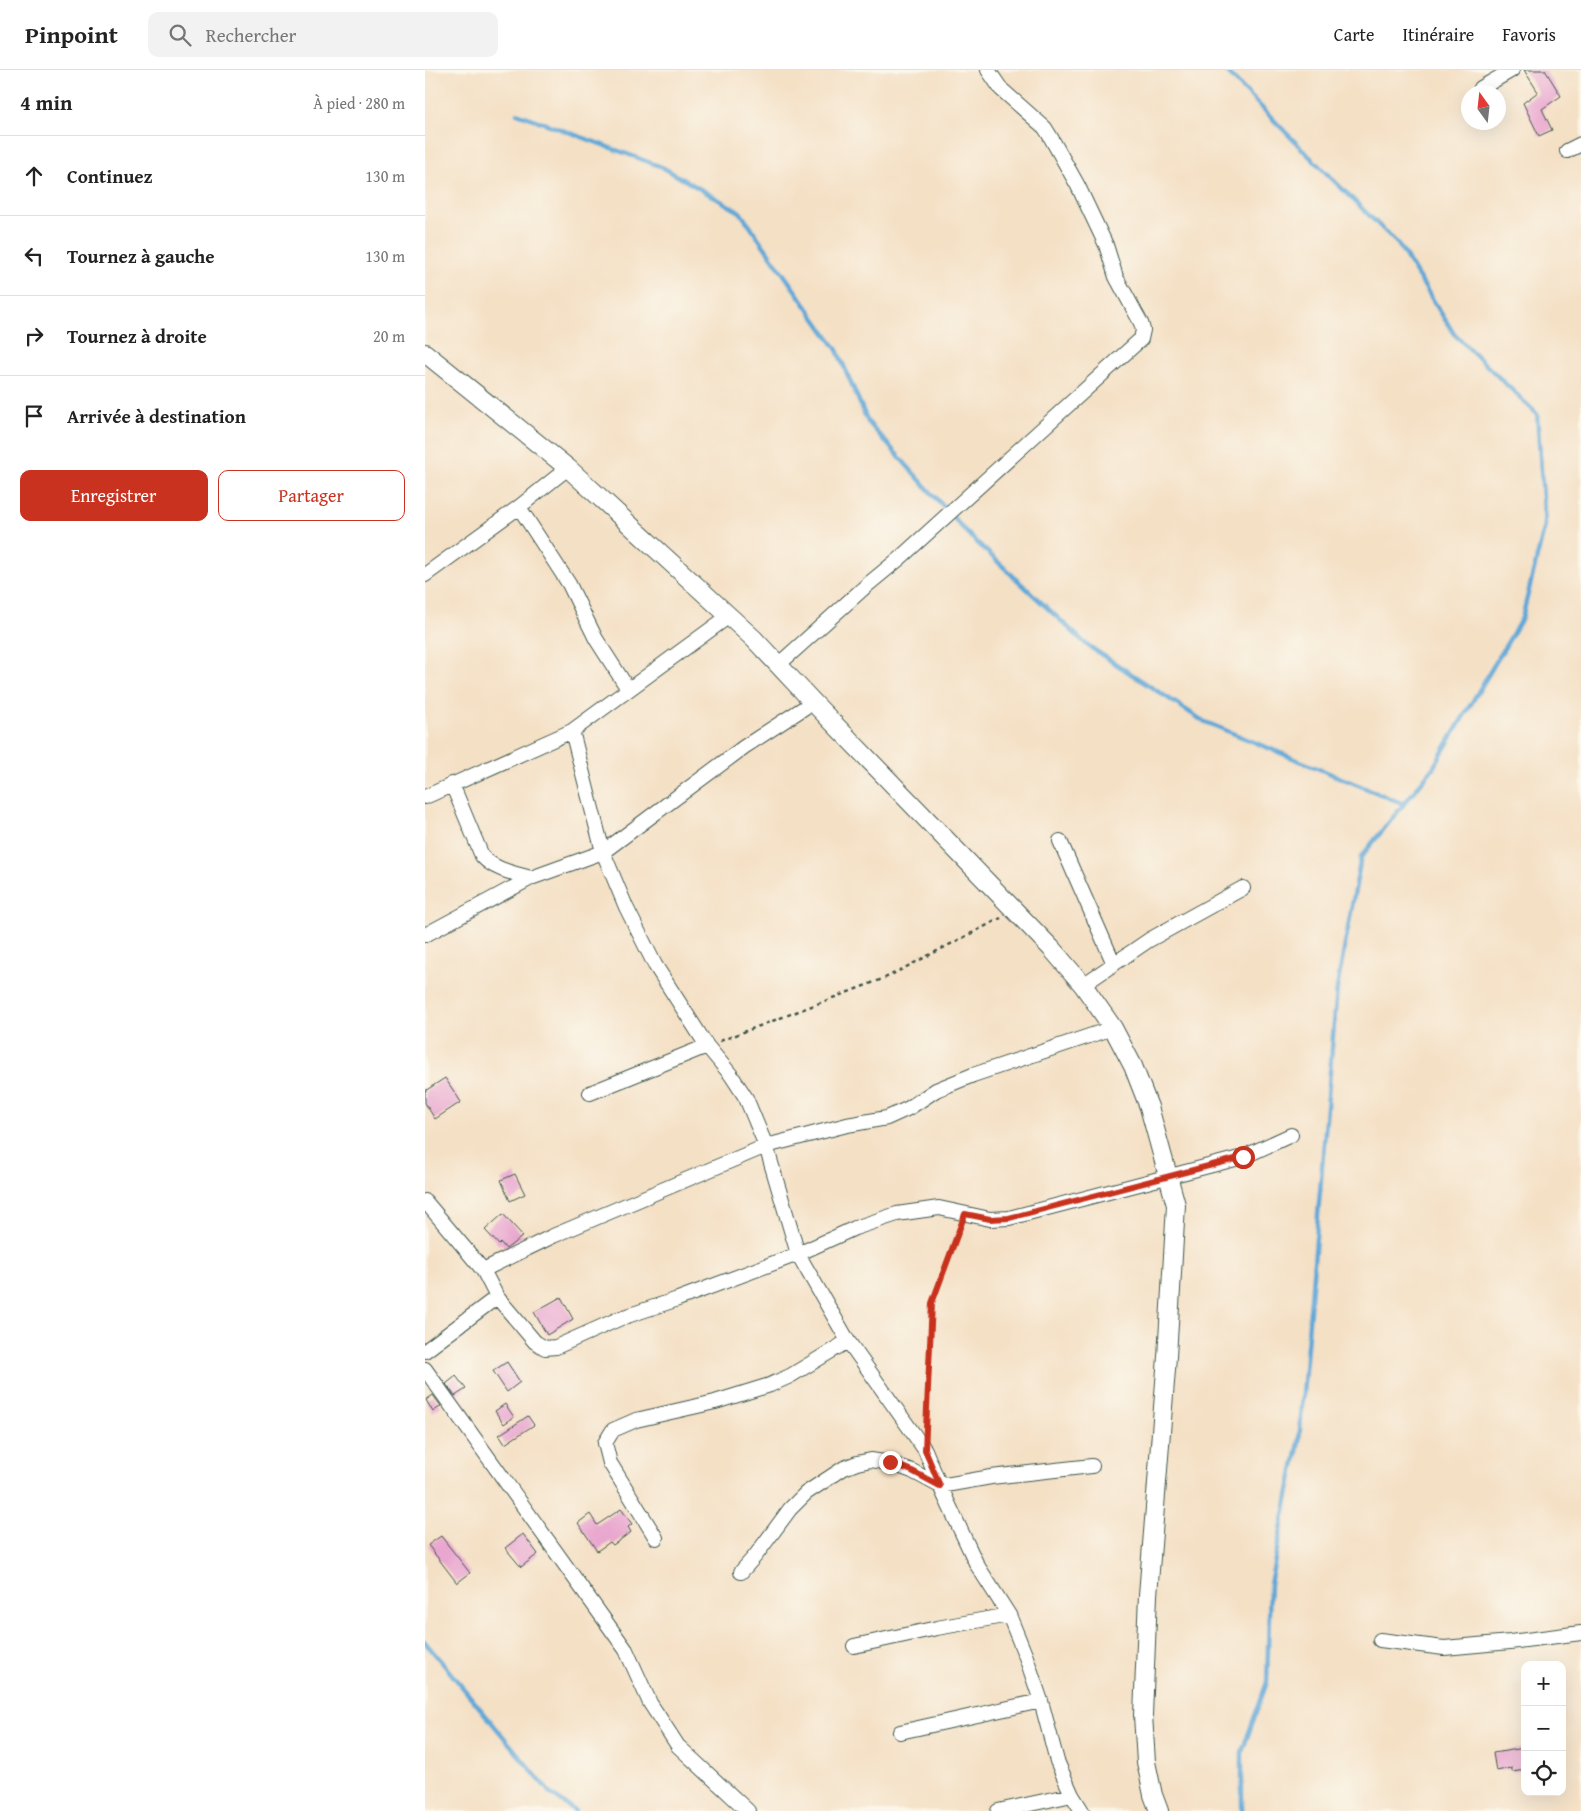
<!DOCTYPE html>
<html lang="fr">
<head>
<meta charset="utf-8">
<style>
	body { margin:0; font-family:"Gentium Book Plus",serif; background:#f2f2f2; color:#222 }
	.controls { position:absolute; right:15px; bottom:15px; display:grid; overflow:hidden; border-radius:10px; box-shadow:0 5px 20px #0002 }
	.controls button { width:45px; height:45px; display:grid; place-items:center; padding:0; border:0; border-bottom:1px solid #e0e0e0; background:#fff; color:#222; font:25px sans-serif }
	.compass { position:absolute; left:1036px; top:15px; width:45px; height:45px; border-radius:50%; background:#fff; box-shadow:0 5px 20px #0002; rotate:345deg }
	.stop { position:absolute; width:15px; height:15px; margin:-11px; border:4px solid #c8321e; border-radius:50%; background:#fff }
	.stop.end { background:#c8321e; border-color:#fff; box-shadow:0 1px 5px #0008 }
	.list { margin:0; padding:0; list-style:none }
	h2 { display:flex; justify-content:space-between; align-items:center; height:65px; margin:0; padding:0 20px; font-size:21px }
	h2 small { font-size:16px; font-weight:400; color:#767676 }
	.list li { display:grid; grid-template-columns:32px 1fr auto; gap:15px; align-items:center; box-sizing:border-box; height:80px; padding:0 20px; border-top:1px solid #e0e0e0 }
	.list b { display:block; font-size:19px; white-space:nowrap }
	.list em { font-size:16px; font-style:normal; color:#767676 }
	.actions { display:flex; gap:10px; padding:15px 20px }
	.actions a { flex:1; padding:11px 0; border:1px solid #c8321e; border-radius:10px; text-align:center; font-size:18px; color:#c8321e }
	.actions .main { background:#c8321e; color:#fff }
	.icon { flex:none; width:28px; height:28px; fill:none; stroke:currentColor; stroke-width:2; stroke-linecap:round; stroke-linejoin:round }
	.map { position:relative; flex:none; width:1156px; height:1741px; overflow:hidden }
	header { display:flex; align-items:center; gap:30px; box-sizing:border-box; height:70px; padding:0 25px; background:#fff; border-bottom:1px solid #e0e0e0 }
	header strong { font-size:24px }
	nav { display:flex; gap:28px; margin-inline-start:auto; font-size:18px }
	.search { width:350px; height:45px; background:#f2f2f2; display:flex; align-items:center; gap:12px; box-sizing:border-box; padding:0 18px; border-radius:10px; color:#767676; font-size:19px }
	main { display:flex }
	aside { flex:1; background:#fff }
	.map>svg:first-child { display:block }
	.lines { fill:none; stroke-linecap:round; stroke-linejoin:round }
	.stream { stroke:#60a8d7; stroke-width:4.5 }
	.building { fill:#e9a7cf }
	.minor-casing { stroke:#3f554a; stroke-width:16 }
	.tertiary-casing { stroke:#3f554a; stroke-width:20 }
	.path { stroke:#3f554a; stroke-width:2.5; stroke-dasharray:4 4; stroke-linecap:butt }
	.minor { stroke:#fff; stroke-width:14 }
	.tertiary { stroke:#fff; stroke-width:18 }
	.route { stroke:#c8321e; stroke-width:6 }
</style>
</head>
<body>
<header>
<strong>Pinpoint</strong>
<div class="search"><svg class="icon" aria-label="search" viewBox="0 0 24 24"><circle cx="10" cy="10" r="6"/><path d="M15 15l6 6"/></svg>Rechercher</div>
<nav><a>Carte</a><a>Itinéraire</a><a>Favoris</a></nav>
</header>
<main>
<aside>
<h2>4 min<small>À pied · 280 m</small></h2>
<ul class="list">
<li><svg class="icon" aria-label="ahead" viewBox="0 0 24 24"><path d="M12 20V5M6 11l6-6 6 6"/></svg><div><b>Continuez</b></div><em>130 m</em></li>
<li><svg class="icon" aria-label="left" viewBox="0 0 24 24"><path d="M17 20v-9H6M10 6l-5 5 5 5"/></svg><div><b>Tournez à gauche</b></div><em>130 m</em></li>
<li><svg class="icon" aria-label="right" viewBox="0 0 24 24"><path d="M7 20v-9h11M14 6l5 5-5 5"/></svg><div><b>Tournez à droite</b></div><em>20 m</em></li>
<li><svg class="icon" aria-label="arrive" viewBox="0 0 24 24"><path d="M6 21V4h12l-3 4 3 4H6"/></svg><div><b>Arrivée à destination</b></div></li>
</ul>
<div class="actions"><a class="main">Enregistrer</a><a>Partager</a></div>
</aside>
<div class="map">
<svg width="1156" height="1741" viewBox="0 0 1156 1741">
	<rect width="100%" height="100%" fill="#fbf7ec"/>
	<filter id="ink" filterUnits="userSpaceOnUse"><feTurbulence type="fractalNoise" baseFrequency=".02" numOctaves="2"/><feDisplacementMap in="SourceGraphic" scale="10" xChannelSelector="R" yChannelSelector="G"/><feConvolveMatrix kernelMatrix="1 2 1 2 8 2 1 2 1" color-interpolation-filters="sRGB"/></filter>
	<filter id="wash" filterUnits="userSpaceOnUse"><feTurbulence type="fractalNoise" baseFrequency=".0096" numOctaves="4" result="noise"/><feDisplacementMap in="SourceGraphic" scale="20" xChannelSelector="R" yChannelSelector="G"/><feGaussianBlur stdDeviation="1.12" result="paint"/><feColorMatrix in="noise" values="0 0 0 0 0 0 0 0 0 0 0 0 0 0 0 0 0 1.4 0 .05"/><feComposite in="paint" operator="in"/></filter>
	<g filter="url(#wash)">
		<rect width="100%" height="100%" fill="#f4e0c5"/>
		<g class="lines">
			<path class="stream" d="M 800,0 L 884,86 L 973,174 L 1029,264 L 1112,344 L 1120,455 L 1097,548 L 1008,698 L 936,787 L 912,918 L 874,1372 L 845,1514 L 842,1612 L 817,1682 L 817,1741
				M 92,43 L 237,97 L 315,142 L 412,280 L 443,352 L 543,464 L 662,575 L 778,651 L 979,734
				M 0,1572 L 126,1724 L 150,1741"/>
		</g>
		<g id="blocks">
			<path class="building" d="M 1099,0 L 1120,0 L 1136,26 L 1117,39 L 1127,60 L 1114,66 L 1098,33 L 1113,22 Z
				M 20,1008 L 36,1032 L 10,1049 L 0,1033 L 0,1021 Z
				M 90,1104 L 100,1124 L 85,1131 L 76,1110 Z
				M 78,1144 L 98,1166 L 81,1179 L 76,1173 L 74,1175 L 60,1160 Z
				M 136,1227 L 148,1249 L 122,1265 L 109,1242 Z
				M 82,1292 L 95,1312 L 82,1322 L 68,1301 Z
				M 31,1306 L 41,1319 L 30,1326 L 21,1314 Z
				M 8,1325 L 16,1336 L 8,1342 L 1,1330 Z
				M 80,1334 L 89,1347 L 79,1354 L 70,1341 Z
				M 103,1346 L 109,1355 L 80,1374 L 74,1365 Z
				M 196,1439 L 207,1454 L 203,1457 L 206,1462 L 188,1475 L 185,1472 L 172,1481 L 153,1453 L 165,1444 L 172,1455 Z
				M 98,1464 L 113,1484 L 96,1497 L 80,1478 Z
				M 16,1466 L 45,1503 L 32,1513 L 3,1475 Z
				M 1100,1678 L 1100,1700 L 1087,1702 L 1087,1698 L 1071,1701 L 1068,1683 Z"/>
		</g>
	</g>
	<g filter="url(#ink)">
		<use href="#blocks" fill-opacity="0" stroke="#3f554a" stroke-width="1"/>
		<g class="lines">
			<g class="minor-casing">
				<path id="minor" d="M 1056,18 L 1087,0
					M 1142,81 L 1156,74
					M 94,437 L 144,514 L 171,569 L 203,619
					M 0,505 L 94,437 L 143,398
					M 353,595 L 441,516 L 475,488 L 716,269 L 718,260 L 716,253 L 691,207 L 681,175 L 653,116 L 625,66 L 620,58 L 576,19 L 563,0
					M 147,661 L 178,782 L 201,837 L 230,895 L 282,976 L 306,1005 L 321,1028 L 341,1076 L 373,1184 L 423,1271 L 500,1380 L 515,1416 L 552,1495 L 584,1545 L 601,1587 L 616,1631 L 632,1691 L 647,1725 L 657,1741
					M 27,714 L 57,786 C 69,800 89,803 106,808
					M 0,727 L 147,661 L 304,546
					M 635,771 L 689,894
					M 0,865 L 106,808 L 178,782 L 319,677 L 388,632
					M 658,915 L 724,870 L 818,818
					M 165,1023 L 282,976
					M 0,1131 L 58,1200 L 72,1227 L 110,1272 L 120,1278 L 131,1277 L 196,1248 L 253,1229 L 373,1184 L 430,1158 L 472,1144 L 514,1138 L 565,1149 L 584,1148 L 818,1087 L 866,1065
					M 58,1200 L 128,1166 L 341,1076 L 422,1055 L 462,1048 L 484,1038 L 511,1020 L 548,1005 L 688,958
					M 0,1281 L 72,1227
					M 0,1299 L 201,1580 L 225,1633 L 253,1676 L 323,1741
					M 231,1468 L 185,1393 L 180,1373 L 188,1360 L 211,1350 L 290,1332 L 345,1315 L 365,1306 L 423,1271
					M 316,1502 L 331,1485 L 365,1439 L 381,1423 L 419,1398 L 432,1393 L 446,1390 L 465,1393 L 487,1401 L 515,1416 L 566,1407 L 667,1396
					M 955,1570 L 1019,1578 L 1085,1572 L 1156,1563
					M 429,1576 L 512,1558 L 584,1545
					M 475,1662 L 616,1631
					M 573,1741 L 647,1725"/>
			</g>
			<g class="tertiary-casing">
				<path id="tertiary" d="M 0,283 L 143,398 L 329,569 L 388,632 L 626,878 L 658,915 L 688,958 L 708,996 L 724,1037 L 751,1135 L 742,1287 L 723,1525 L 718,1645 L 721,1692 L 728,1725 L 734,1741"/>
			</g>
			<path class="path" d="M 295,971 L 460,908 L 576,848
				M 501,1356 L 507,1233 L 535,1157"/>
			<use href="#minor" class="minor"/>
			<use href="#tertiary" class="tertiary"/>
		</g>
	</g>
	<g class="lines" filter="url(#ink)">
		<path class="route" d="M 465,1392 L 487,1401 L 515,1416 L 500,1380 L 507,1233 L 540,1144 L 565,1149 L 584,1148 L 818,1087"/>
	</g>
</svg>
<div class="controls">
<button>+</button>
<button>−</button>
<button><svg class="icon" aria-label="locate" viewBox="0 0 24 24"><circle cx="12" cy="12" r="6"/><path d="M12 2v4M12 18v4M2 12h4M18 12h4"/></svg></button>
</div>
<svg class="compass" viewBox="-18 -18 36 36"><path d="M0-13l5 13h-10z" fill="#e53935"/><path d="M0 13l5-13h-10z" fill="#767676"/></svg>
<div class="stop" style="left:818px;top:1087px"></div>
<div class="stop end" style="left:465px;top:1392px"></div>
</div>
</main>
</body>
</html>
